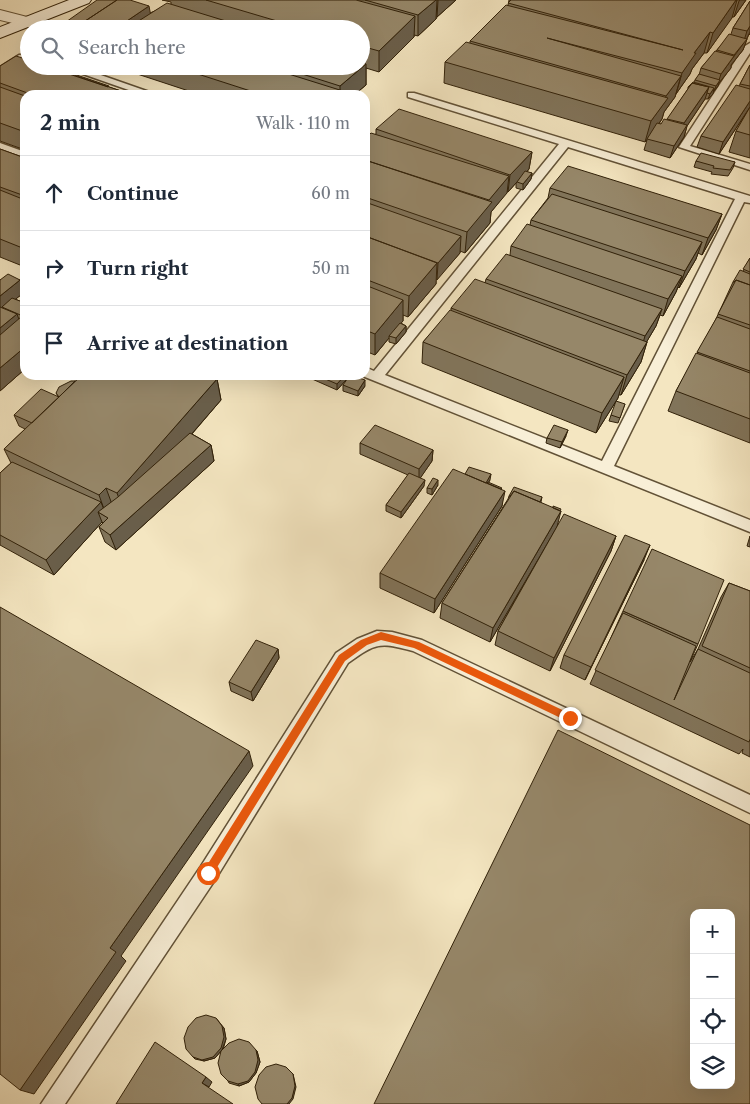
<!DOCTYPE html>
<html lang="en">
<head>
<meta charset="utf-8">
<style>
	body { margin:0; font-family:"Libre Caslon Text",serif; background:#f6f6f7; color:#1f2937 }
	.controls { position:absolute; right:15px; bottom:15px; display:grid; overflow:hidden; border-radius:10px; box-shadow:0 5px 20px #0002 }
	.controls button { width:45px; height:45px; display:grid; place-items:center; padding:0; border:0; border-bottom:1px solid #e0e1e3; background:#fff; color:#1f2937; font:25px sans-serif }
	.stop { position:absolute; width:15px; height:15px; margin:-11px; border:4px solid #ea580c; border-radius:50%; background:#fff }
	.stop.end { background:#ea580c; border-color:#fff; box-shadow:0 1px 5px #0008 }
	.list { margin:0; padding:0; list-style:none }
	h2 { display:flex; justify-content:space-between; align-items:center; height:65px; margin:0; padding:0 20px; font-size:21px }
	h2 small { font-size:16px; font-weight:400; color:#747a83 }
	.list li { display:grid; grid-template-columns:32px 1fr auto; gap:15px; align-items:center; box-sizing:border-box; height:75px; padding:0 20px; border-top:1px solid #e0e1e3 }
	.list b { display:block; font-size:19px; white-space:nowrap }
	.list em { font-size:16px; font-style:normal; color:#747a83 }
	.icon { flex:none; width:28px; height:28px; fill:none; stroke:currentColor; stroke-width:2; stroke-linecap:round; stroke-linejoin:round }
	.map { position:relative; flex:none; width:750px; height:1104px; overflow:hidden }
	.search { position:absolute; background:#fff; box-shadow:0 5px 20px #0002; left:20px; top:20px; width:350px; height:55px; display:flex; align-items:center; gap:12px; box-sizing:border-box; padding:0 18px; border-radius:28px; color:#747a83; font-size:19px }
	.panel { position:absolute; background:#fff; box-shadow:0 5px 20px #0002; left:20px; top:90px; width:350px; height:290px; border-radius:15px }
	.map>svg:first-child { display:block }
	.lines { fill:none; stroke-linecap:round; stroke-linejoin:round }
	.service-casing { stroke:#625237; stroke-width:3 }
	.minor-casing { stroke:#625237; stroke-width:2 }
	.secondary-casing { stroke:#312109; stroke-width:2 }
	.service { fill:#f8efd7; fill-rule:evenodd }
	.minor { fill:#f8efd7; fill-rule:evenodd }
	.secondary { fill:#f8efd7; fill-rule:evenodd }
	.wall { fill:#81745a; stroke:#312109 }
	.shaded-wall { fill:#695e4a; stroke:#312109 }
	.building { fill:#968769; stroke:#312109; fill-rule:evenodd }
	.route { fill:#ea580c }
</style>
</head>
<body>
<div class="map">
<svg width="750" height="1104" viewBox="0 0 750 1104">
	<rect width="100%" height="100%" fill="#f4e6c1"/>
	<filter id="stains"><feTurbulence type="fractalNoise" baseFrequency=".004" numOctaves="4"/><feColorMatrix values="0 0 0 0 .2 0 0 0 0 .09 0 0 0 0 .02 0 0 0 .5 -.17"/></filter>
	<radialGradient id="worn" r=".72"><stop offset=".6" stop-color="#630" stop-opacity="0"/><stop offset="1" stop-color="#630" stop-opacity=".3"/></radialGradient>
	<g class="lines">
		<g class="service-casing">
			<path id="service" d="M 750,43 L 750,53 L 690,146 L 750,164 L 750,170 L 679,147 L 745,46 Z
				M 29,54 L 29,60 L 24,60 L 0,74 L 0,67 L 19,55 Z
				M 60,66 L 75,66 L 158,95 L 143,95 Z
				M 408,93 L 414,93 L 750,196 L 750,203 L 744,202 L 614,466 L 750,520 L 750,532 L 360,375 L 365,375 L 365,367 L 374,371 L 559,144 L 408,97 ZM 568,147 L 735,199 L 602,461 L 385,375 Z
				M 0,143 L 25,152 L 25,159 L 0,150 Z
				M 377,631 L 392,632 L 422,640 L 750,795 L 750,813 L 413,651 C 379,642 376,643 348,663 L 215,880 L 65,1104 L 41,1104 L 201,866 L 336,653 L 357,639 Z"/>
		</g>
		<g class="minor-casing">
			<path id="minor" d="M 0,10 L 35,19 L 37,22 L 35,25 L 29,27 L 0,20 Z"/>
		</g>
		<g class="secondary-casing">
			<path id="secondary" d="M 69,0 L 91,0 L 89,3 L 0,38 L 0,27 Z"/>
		</g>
		<use href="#service" class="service"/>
		<use href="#minor" class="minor"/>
		<use href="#secondary" class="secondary"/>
	</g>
	<path class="wall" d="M 162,0 L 456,0 L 437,17 L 436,19 L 418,36 L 414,35 L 414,37 L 379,72 L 366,68 L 366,85 L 354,95 L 201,95 L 113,66 L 361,66 L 361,29 L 56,29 L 150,13 L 171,4 L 171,2 Z
		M 509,0 L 746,0 L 734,17 L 732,17 L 707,53 L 704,53 L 692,69 L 690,74 L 676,94 L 675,97 L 664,112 L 662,119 L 659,124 L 661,124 L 667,120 L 688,89 L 688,87 L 694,82 L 695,80 L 699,75 L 701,68 L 731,34 L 733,28 L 750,1 L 750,35 L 749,34 L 747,39 L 743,50 L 731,65 L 731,68 L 719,83 L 718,86 L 708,99 L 705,99 L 687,126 L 684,137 L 670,158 L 644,150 L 647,140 L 645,142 L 444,83 L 445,62 L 470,43 L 470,41 L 508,5 Z
		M 750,65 L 750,107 L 719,154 L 697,147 L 701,136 L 739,86 Z
		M 0,66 L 109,87 L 133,95 L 25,95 L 25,150 L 0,141 Z
		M 750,107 L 750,158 L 729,152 L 736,131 Z
		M 376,129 L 532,152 L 529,169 L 527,172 L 532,173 L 531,179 L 523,190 L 516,188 L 516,183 L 508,192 L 507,192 L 491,212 L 490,223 L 465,253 L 460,251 L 460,253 L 436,280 L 436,284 L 408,317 L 403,315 L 403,321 L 401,323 L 406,326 L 406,332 L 396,344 L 389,342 L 389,338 L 375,355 L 365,351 L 365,139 L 376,134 Z
		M 0,149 L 25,158 L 25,267 L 0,257 Z
		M 696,161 L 735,162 L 733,168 L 728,176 L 711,174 L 712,172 L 694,167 Z
		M 550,188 L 722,214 L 716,230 L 702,255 L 698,253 L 696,259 L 679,288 L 678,287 L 676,292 L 663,316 L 660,315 L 656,326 L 647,341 L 647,342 L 641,362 L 621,395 L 618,395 L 618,398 L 596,433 L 422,363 L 423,342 L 451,311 L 451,308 L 485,283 L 486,279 L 510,255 L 511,246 L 530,225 L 531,220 L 548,198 Z
		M 750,258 L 750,443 L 668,411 L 676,391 L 715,321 L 733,282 L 743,271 Z
		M 0,280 L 20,280 L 25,292 L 15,299 L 22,302 L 22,300 L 25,297 L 25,369 L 0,391 Z
		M 303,375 L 346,375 L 346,380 L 337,390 Z
		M 217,379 L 221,400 L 192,434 L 211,445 L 214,461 L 116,550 L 105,542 L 99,527 L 103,523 L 102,522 L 54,575 L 0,545 L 0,473 L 11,463 L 4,449 L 25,429 L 19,426 L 14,415 L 58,396 L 56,393 L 75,381 Z
		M 343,385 L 365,386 L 358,396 L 343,391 Z
		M 625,404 L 618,423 L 609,421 L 611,415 Z
		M 566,436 L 560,448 L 546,443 L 547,438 Z
		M 360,443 L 433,450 L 432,461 L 420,478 L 424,486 L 401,518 L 386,511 L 386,505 L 408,475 L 360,454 Z
		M 490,480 L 488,483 L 502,490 L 502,506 L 434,613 L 380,588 L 380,573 Z
		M 438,485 L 432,495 L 427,493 L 427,488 Z
		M 509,496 L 542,497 L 541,502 L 558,524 L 616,536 L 611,551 L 550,671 L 495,645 L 498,631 L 537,560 L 490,642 L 440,618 L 442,603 L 508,499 Z
		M 750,536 L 750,547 L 747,546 Z
		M 644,560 L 585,680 L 560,668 L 564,655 Z
		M 729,583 L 750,591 L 750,757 L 742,753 L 743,749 L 739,754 L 590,684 L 623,611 L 698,644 L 690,662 L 698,649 L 721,597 Z
		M 278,649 L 279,658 L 253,701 L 231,691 L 229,682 Z
		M 216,1018 L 224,1028 L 226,1039 L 223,1050 L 257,1051 L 260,1062 L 256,1073 L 249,1082 L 239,1086 L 229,1083 L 228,1081 L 221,1051 L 215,1058 L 204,1061 L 195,1059 L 193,1057 Z"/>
	<path class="shaded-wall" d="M 436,0 L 437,0 L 436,19 L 418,36 L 418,15 Z
		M 438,0 L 456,0 L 437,17 Z
		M 736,0 L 737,0 L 732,18 L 707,53 L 713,33 Z
		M 740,0 L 746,0 L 734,17 L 739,1 Z
		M 149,6 L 152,22 L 137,22 L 139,29 L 115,29 Z
		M 415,16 L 414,37 L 379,72 L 379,51 Z
		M 750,26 L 750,32 L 746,40 L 747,39 L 743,50 L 731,65 L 731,68 L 719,83 L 718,86 L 714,91 L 716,86 L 718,83 L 721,74 L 743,44 L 747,31 Z
		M 710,32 L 704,53 L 692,69 L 690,74 L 676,94 L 682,73 L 694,53 Z
		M 366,64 L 366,85 L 354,95 L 339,95 L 340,94 L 340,86 Z
		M 681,76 L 675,97 L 664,112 L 662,119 L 645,142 L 651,121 L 664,103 L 666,96 Z
		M 709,87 L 705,99 L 687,126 L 684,137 L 670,158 L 674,146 L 681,134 L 684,123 Z
		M 714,88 L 713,94 L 708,99 L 710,94 Z
		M 750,101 L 750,107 L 719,154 L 723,142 Z
		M 532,152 L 529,169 L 517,182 L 516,183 L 508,192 L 510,175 Z
		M 532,173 L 531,179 L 523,190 L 523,184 Z
		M 509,176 L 507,193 L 491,212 L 490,223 L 465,253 L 467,232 L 487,202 Z
		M 722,214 L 716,230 L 702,255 L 708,238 Z
		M 461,236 L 460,253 L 437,280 L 438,263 Z
		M 702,242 L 696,259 L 679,288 L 685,271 Z
		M 437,263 L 436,284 L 408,317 L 409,296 Z
		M 682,276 L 676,292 L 663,316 L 668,299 Z
		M 20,280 L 25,292 L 0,311 L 0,296 Z
		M 403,300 L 403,321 L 390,336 L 389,336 L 389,338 L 375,355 L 375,334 Z
		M 662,309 L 656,326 L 640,353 L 645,336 Z
		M 17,314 L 23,331 L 0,351 L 0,328 Z
		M 406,326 L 406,332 L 396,344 L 396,338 Z
		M 647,342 L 641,362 L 621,395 L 627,375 Z
		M 25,347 L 25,369 L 0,391 L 0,368 Z
		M 345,375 L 346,375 L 346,380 L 337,390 L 337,384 Z
		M 624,377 L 618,398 L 596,433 L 602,413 Z
		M 217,379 L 221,400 L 124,512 L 117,493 Z
		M 365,380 L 365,386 L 358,396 L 358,391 Z
		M 568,430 L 566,436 L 560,448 L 562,442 Z
		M 211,445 L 214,461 L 116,550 L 110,535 Z
		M 433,450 L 432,461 L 419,480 L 419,469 Z
		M 491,474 L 490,480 L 484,490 L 485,484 Z
		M 425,480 L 424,486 L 401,518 L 401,512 Z
		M 438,480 L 438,485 L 432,495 L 432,489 Z
		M 106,488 L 113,507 L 106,515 L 99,495 Z
		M 505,491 L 502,506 L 434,613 L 435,599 Z
		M 101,502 L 107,517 L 98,512 L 102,522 L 54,575 L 46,560 Z
		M 561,511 L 557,527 L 490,642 L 493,628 Z
		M 616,536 L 611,551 L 550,671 L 554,658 Z
		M 650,545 L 644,560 L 585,680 L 591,667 Z
		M 278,649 L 279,658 L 253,701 L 251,692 Z
		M 249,751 L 253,766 L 121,956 L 126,961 L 34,1094 L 20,1090 L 110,948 Z
		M 222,1026 L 224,1028 L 226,1039 L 222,1050 L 215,1058 L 204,1061 L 202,1060 Z
		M 256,1050 L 257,1051 L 260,1062 L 256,1073 L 249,1082 L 239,1086 L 238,1084 Z
		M 293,1074 L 296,1087 L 293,1099 L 289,1104 L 287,1104 Z
		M 206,1077 L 212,1082 L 209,1087 L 202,1083 Z"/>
	<path class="building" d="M 97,0 L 117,0 L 73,29 L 56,29 Z
		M 117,0 L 130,0 L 149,6 L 115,29 L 73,29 Z
		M 206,0 L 356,0 L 415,16 L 379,51 L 361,46 L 361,29 L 304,29 Z
		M 365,0 L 436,0 L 418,15 Z
		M 511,0 L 736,0 L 713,33 L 710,32 L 694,53 L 696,53 L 682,73 L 547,38 L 681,76 L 666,96 L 470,41 L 506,5 L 683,50 L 508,3 Z
		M 750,1 L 750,26 L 747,31 L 733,28 Z
		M 167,3 L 252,29 L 159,29 L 137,22 Z
		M 126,24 L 142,29 L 119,29 Z
		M 729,34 L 747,39 L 734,55 L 717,50 Z
		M 466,42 L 668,98 L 651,121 L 445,62 Z
		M 715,51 L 734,56 L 721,74 L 701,68 Z
		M 16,56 L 29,60 L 29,66 L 47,66 L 133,95 L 33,95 L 0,83 L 0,66 Z
		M 361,62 L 366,64 L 340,86 L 277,66 L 361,66 Z
		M 750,65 L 750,86 L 740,84 Z
		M 173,66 L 263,66 L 343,91 L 339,95 L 263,95 Z
		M 59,69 L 109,86 L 108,87 L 57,70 Z
		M 699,74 L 720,80 L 716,86 L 695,80 Z
		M 693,82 L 714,88 L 710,94 L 707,93 L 709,87 L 692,83 L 689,87 L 688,87 Z
		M 692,83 L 709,87 L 684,123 L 667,119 Z
		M 736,85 L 750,89 L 750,101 L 723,142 L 701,136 Z
		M 0,87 L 25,96 L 25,132 L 0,123 Z
		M 750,107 L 750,135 L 736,131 Z
		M 399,109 L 532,152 L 510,175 L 376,129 Z
		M 664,119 L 687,125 L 674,146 L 647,139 L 657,123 L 661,124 Z
		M 371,133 L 509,176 L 489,200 L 365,160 L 365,139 Z
		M 0,149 L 25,158 L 25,196 L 0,187 Z
		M 701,153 L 735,162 L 730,170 L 713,168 L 714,166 L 696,161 Z
		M 365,160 L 492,202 L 467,232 L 365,197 Z
		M 568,166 L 722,214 L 708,238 L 550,188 Z
		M 525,171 L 532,173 L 523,184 L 517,182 Z
		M 0,190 L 25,200 L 25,249 L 0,239 Z
		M 552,194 L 702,242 L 685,271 L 531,220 Z
		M 365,202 L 461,236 L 438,263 L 365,236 Z
		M 527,224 L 682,276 L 668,299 L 511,246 Z
		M 365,236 L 437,263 L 409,296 L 365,279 Z
		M 506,254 L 662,309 L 645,336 L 486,279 Z
		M 750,258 L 750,272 L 743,269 Z
		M 740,270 L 750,274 L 750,285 L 736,280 L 734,282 L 733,282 Z
		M 8,274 L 20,280 L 0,296 L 0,280 Z
		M 475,279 L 647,342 L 627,375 L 451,308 Z
		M 736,280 L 750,285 L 750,325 L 718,314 Z
		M 365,285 L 403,300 L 375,334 L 365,330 Z
		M 12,298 L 25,303 L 25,317 L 2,307 Z
		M 0,307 L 17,314 L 0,328 Z
		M 450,310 L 624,377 L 602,413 L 423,342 Z
		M 21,317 L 25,318 L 25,347 L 0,368 L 0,335 Z
		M 717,317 L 750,329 L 750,371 L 697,352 Z
		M 400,323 L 406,326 L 396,338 L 389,336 Z
		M 696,353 L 750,373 L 750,419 L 676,391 Z
		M 82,375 L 207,375 L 217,379 L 117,493 L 106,488 L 99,495 L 4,449 Z
		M 316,375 L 345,375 L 337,384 Z
		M 350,375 L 365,380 L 358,391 L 343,385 Z
		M 71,381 L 75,381 L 59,397 L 56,393 L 59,387 Z
		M 41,389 L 59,397 L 32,423 L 14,415 Z
		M 616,401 L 625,404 L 620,418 L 611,415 Z
		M 375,425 L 433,450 L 419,469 L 360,443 Z
		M 554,425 L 568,430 L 562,442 L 547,438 Z
		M 190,433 L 211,445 L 110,535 L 99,527 L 108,518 L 98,512 L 118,497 Z
		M 12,462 L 101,502 L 46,560 L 0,535 L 0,473 Z
		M 469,467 L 491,474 L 486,483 L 465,474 Z
		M 453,469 L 505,491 L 435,599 L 380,573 Z
		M 409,473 L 425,480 L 401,512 L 386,505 Z
		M 433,478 L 438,480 L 432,489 L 427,488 Z
		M 488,482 L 502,488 L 501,489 L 487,483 Z
		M 514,487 L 542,497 L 540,502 L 514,491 L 510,496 L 509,496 Z
		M 514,491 L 561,511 L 493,628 L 442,603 Z
		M 553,506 L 561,509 L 560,511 L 553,508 Z
		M 564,514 L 616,536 L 554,658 L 498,631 Z
		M 625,535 L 650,545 L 591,667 L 564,655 Z
		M 652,549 L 724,580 L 698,644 L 623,611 Z
		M 729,583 L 750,591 L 750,668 L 702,646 Z
		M 0,607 L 249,751 L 110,948 L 116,952 L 20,1090 L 0,1074 Z
		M 623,613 L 696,646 L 674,700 L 698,649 L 750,673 L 750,739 L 749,742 L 595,670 Z
		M 256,640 L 278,649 L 251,692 L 229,682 Z
		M 558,730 L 750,825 L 750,1104 L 374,1104 ZM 694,913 L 731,913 L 731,1085 L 694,1085 Z
		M 206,1015 L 216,1018 L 222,1026 L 224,1037 L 221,1048 L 213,1057 L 202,1060 L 193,1057 L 186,1049 L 184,1038 L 188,1027 L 196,1018 Z
		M 239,1039 L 249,1042 L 256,1050 L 258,1060 L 255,1072 L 248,1081 L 238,1084 L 228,1081 L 221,1074 L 218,1063 L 221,1051 L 229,1043 Z
		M 155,1042 L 206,1077 L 202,1083 L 233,1104 L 116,1104 Z
		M 276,1064 L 286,1067 L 293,1074 L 295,1086 L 292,1098 L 287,1104 L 262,1104 L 258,1099 L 255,1087 L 259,1075 L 266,1067 Z"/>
	<path class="route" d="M 381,632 L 419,642 L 573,715 L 573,721 L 567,721 L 414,648 L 381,640 L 367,645 L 345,661 L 211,877 L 204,877 L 204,870 L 339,655 L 361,640 Z"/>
	<rect width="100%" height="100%" filter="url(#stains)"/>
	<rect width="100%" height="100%" fill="url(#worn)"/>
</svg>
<div class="controls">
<button>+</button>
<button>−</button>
<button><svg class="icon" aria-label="locate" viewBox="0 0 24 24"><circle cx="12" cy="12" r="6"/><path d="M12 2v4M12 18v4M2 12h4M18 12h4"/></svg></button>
<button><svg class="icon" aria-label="layers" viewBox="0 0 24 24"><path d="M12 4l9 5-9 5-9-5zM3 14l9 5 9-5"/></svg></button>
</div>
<div class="stop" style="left:208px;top:873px"></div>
<div class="stop end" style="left:570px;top:718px"></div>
<div class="search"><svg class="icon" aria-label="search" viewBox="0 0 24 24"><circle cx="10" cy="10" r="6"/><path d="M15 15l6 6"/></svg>Search here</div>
<section class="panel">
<h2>2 min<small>Walk · 110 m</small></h2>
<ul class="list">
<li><svg class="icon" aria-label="ahead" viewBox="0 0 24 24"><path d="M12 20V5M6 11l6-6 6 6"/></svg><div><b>Continue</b></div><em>60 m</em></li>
<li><svg class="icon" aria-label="right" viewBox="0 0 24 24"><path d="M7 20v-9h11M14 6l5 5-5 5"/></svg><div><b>Turn right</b></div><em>50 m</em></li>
<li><svg class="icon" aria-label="arrive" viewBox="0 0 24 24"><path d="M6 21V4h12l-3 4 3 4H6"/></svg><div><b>Arrive at destination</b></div></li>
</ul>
</section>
</div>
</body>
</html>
